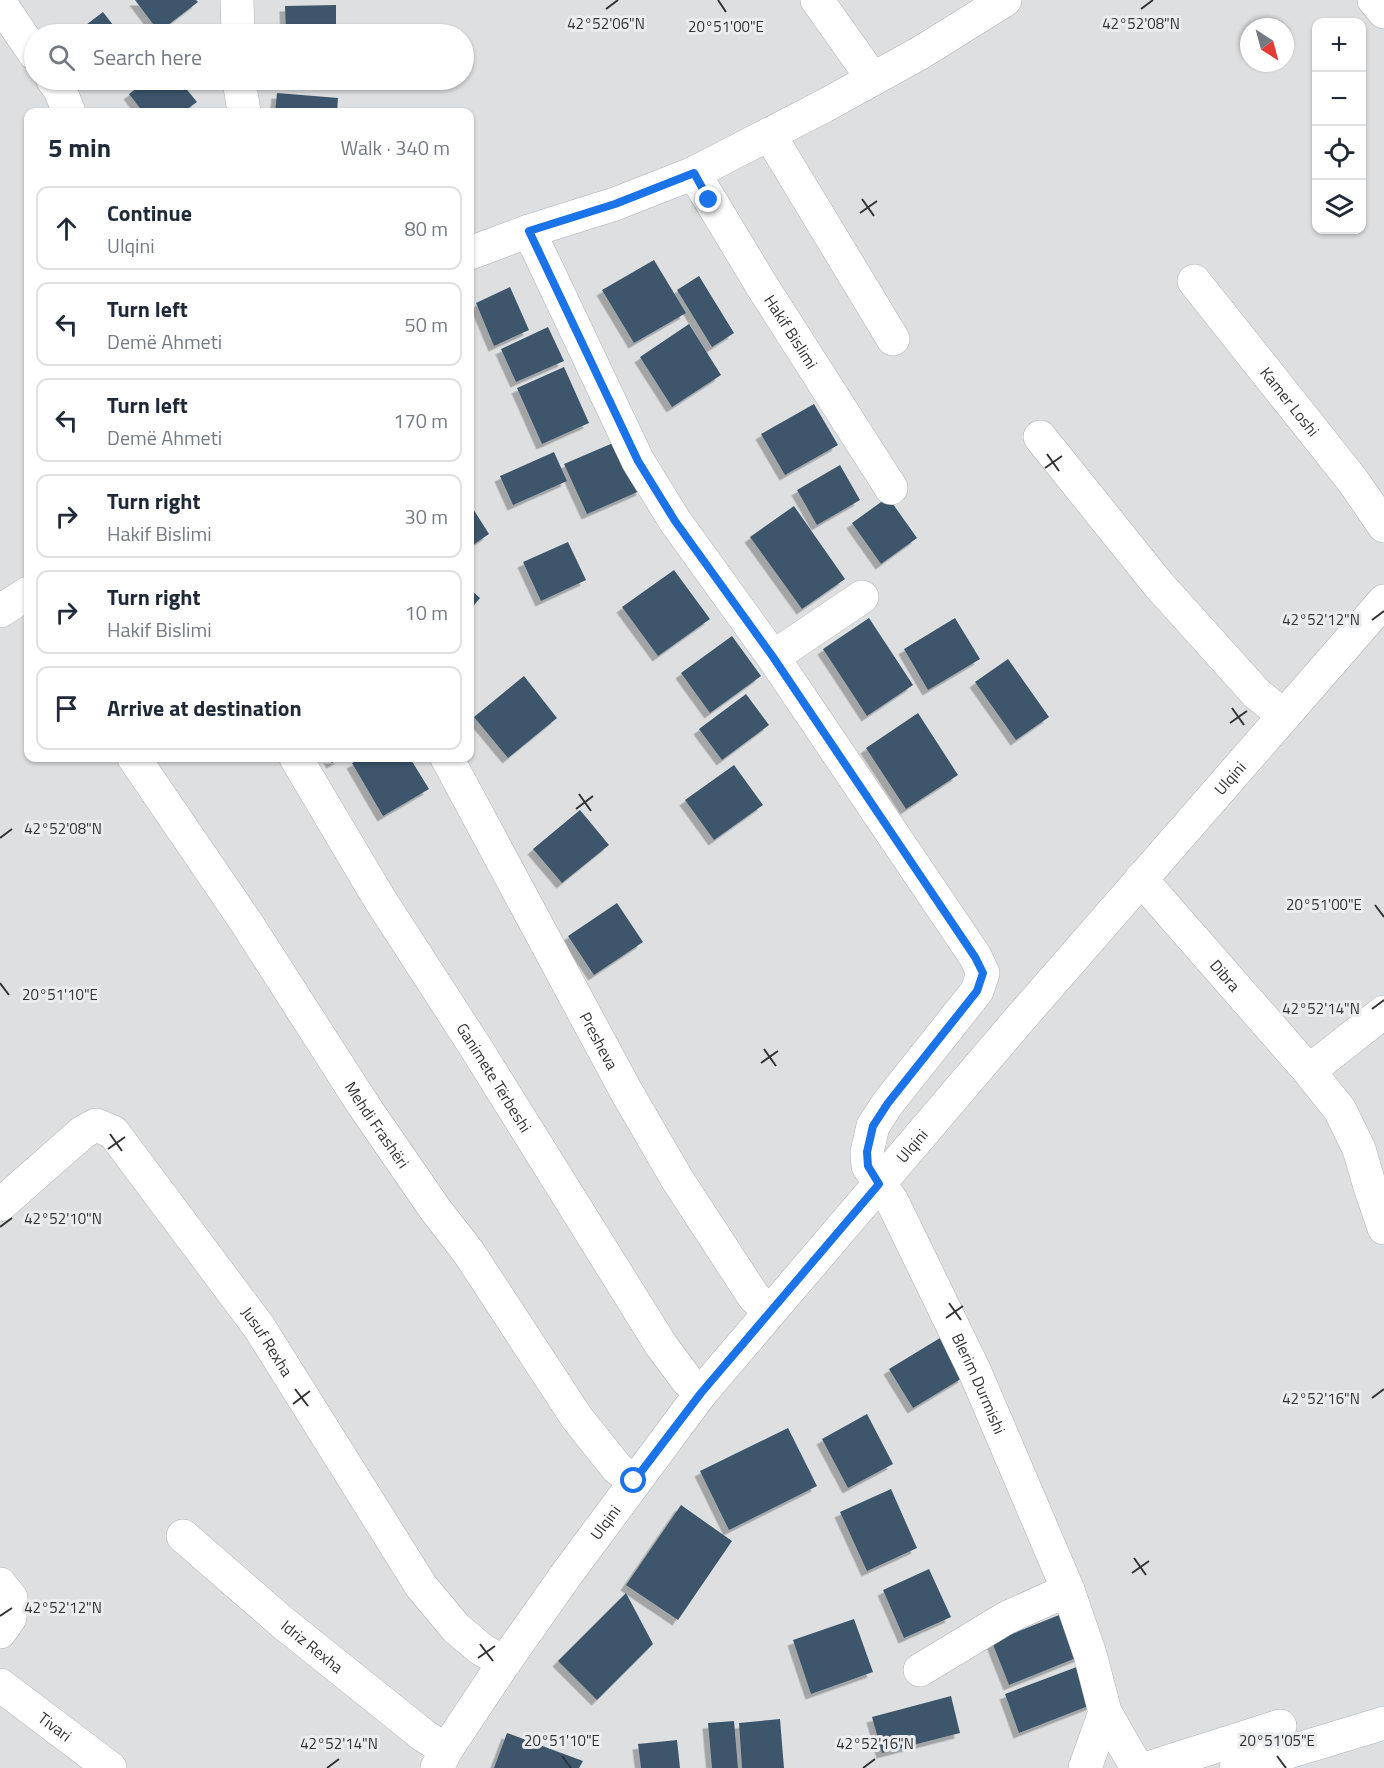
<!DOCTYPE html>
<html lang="en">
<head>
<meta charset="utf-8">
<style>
	body { margin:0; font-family:"Titillium Web",sans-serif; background:#f2f2f3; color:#1f2937 }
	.controls { position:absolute; right:18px; top:18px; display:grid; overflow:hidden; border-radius:12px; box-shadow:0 2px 4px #0004 }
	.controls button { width:54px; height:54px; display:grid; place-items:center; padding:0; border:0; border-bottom:2px solid #e0e1e3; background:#fff; color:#1f2937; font:30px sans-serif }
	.compass { position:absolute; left:1240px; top:18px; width:54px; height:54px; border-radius:50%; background:#fff; box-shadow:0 2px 4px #0004; rotate:144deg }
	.stop { position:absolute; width:18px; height:18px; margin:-14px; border:4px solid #1a73e8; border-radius:50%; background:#fff }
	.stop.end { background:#1a73e8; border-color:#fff; box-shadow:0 2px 6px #0008 }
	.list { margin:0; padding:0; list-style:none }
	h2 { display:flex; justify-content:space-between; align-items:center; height:78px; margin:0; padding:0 24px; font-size:26px }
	h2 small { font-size:20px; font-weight:400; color:#747a83 }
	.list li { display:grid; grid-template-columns:39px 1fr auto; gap:18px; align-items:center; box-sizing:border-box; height:84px; margin:0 12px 12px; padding:0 12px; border:2px solid #e0e1e3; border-radius:12px }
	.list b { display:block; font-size:22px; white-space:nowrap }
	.list p { margin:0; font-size:20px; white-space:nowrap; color:#747a83 }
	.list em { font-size:20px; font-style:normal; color:#747a83 }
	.icon { flex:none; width:33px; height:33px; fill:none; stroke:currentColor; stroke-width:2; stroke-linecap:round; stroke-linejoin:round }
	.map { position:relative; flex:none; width:1384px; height:1768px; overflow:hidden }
	.search { position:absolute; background:#fff; box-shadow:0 2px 4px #0004; left:24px; top:24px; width:450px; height:66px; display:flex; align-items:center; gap:15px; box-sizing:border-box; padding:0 21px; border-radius:33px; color:#747a83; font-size:22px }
	.panel { position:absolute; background:#fff; box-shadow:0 2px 4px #0004; left:24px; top:108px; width:450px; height:654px; border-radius:12px }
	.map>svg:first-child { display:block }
	.building { fill:#3e576c; filter:url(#shadow) }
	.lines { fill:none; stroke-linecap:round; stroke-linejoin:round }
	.minor-casing { stroke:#afb1b2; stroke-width:34 }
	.primary-casing { stroke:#afb1b2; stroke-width:34 }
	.minor { stroke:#fff; stroke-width:33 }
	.primary { stroke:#fff; stroke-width:33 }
	.route { stroke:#1a73e8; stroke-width:8 }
	.ticks { fill:none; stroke:#333334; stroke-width:2 }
	.labels { text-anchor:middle; stroke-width:6; stroke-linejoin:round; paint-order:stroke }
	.street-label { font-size:16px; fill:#333334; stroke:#eaecee }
	.ticks-label { font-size:15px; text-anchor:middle; fill:#333334; stroke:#eaecee; stroke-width:6; stroke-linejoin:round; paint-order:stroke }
</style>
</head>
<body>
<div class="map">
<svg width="1384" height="1768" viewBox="0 0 1384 1768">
	<defs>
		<filter id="shadow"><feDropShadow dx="-5.5" dy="5.5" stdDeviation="0" flood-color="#0004"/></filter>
	</defs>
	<rect width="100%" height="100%" fill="#dddfe1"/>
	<path class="building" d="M 135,0 L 196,0 L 198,2 L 159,32 Z
		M 336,5 L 336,34 L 286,34 L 285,6 Z
		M 103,12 L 120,34 L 74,34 Z
		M 148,80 L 179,80 L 197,102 L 183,112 L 143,112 L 129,94 Z
		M 277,93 L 338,98 L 337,112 L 275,112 Z
		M 654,260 L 686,313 L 634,343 L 602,290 Z
		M 699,276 L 734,333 L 712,347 L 677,290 Z
		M 510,287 L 529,330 L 494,346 L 476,303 Z
		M 689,324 L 721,375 L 672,407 L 640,357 Z
		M 548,327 L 564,361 L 516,382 L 501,349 Z
		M 564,367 L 589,423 L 542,444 L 517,388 Z
		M 814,404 L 838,445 L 785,475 L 761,434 Z
		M 620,440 L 642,490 L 587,514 L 564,464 Z
		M 554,452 L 567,481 L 513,505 L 500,476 Z
		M 840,465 L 860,500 L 817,525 L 797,490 Z
		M 888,497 L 917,538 L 881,564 L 852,523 Z
		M 470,504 L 489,534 L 470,547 Z
		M 794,506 L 845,579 L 802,609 L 750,537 Z
		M 568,542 L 586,580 L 541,601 L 523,562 Z
		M 674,570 L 710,619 L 658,656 L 622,607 Z
		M 470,589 L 480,598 L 470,610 Z
		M 869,618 L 913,685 L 867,716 L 823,649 Z
		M 955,618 L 980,659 L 928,690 L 904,649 Z
		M 732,636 L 761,676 L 710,713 L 681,673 Z
		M 1008,659 L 1049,717 L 1016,740 L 975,682 Z
		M 524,676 L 557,718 L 508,758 L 474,717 Z
		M 746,694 L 769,725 L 722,760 L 699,729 Z
		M 918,713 L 958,775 L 906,809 L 866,748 Z
		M 329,758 L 341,758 L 332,763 Z
		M 362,758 L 410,758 L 429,789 L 383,816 L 352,763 Z
		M 734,765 L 763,805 L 714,840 L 685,800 Z
		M 580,810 L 609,845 L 562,883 L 533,849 Z
		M 617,903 L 643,942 L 594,975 L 568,936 Z
		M 940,1338 L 964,1377 L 913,1408 L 889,1369 Z
		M 867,1414 L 893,1464 L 848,1488 L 822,1439 Z
		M 788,1428 L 817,1486 L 729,1530 L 700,1471 Z
		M 891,1489 L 917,1548 L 867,1571 L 840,1512 Z
		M 681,1505 L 732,1541 L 678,1620 L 626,1585 Z
		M 929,1569 L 951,1617 L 904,1638 L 883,1590 Z
		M 626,1593 L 653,1644 L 597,1700 L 558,1661 Z
		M 1064,1613 L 1081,1656 L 1009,1685 L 992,1642 Z
		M 854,1619 L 873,1672 L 811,1694 L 793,1640 Z
		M 1082,1665 L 1096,1703 L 1019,1733 L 1005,1694 Z
		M 951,1696 L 960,1733 L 882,1753 L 872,1717 Z
		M 780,1719 L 784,1768 L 742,1768 L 739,1723 Z
		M 734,1721 L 738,1768 L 712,1768 L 708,1723 Z
		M 507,1733 L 583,1761 L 579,1768 L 494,1768 Z
		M 677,1740 L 680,1768 L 641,1768 L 638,1744 Z"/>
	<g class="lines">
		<g class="minor-casing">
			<g id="minor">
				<path d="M 237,0 L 238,34"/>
				<path d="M 817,0 L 873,79"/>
				<path d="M 1374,0 L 1384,12"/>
				<path d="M 0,3 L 34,53"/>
				<path d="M 53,80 L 60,90 L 69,112"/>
				<path d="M 239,80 L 244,112"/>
				<path d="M 769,134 L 893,339"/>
				<path id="s1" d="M 694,173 L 762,286 L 891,488"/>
				<path id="s2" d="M 529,231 L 638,461 L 675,521 L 773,657 L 975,956 L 983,973 L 977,991 L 888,1103 L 873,1126 L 867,1152 L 868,1166 L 893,1203 L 975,1372 L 1068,1590 L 1090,1654 L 1105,1712 L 1137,1768"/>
				<path d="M 470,253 L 529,231 L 615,204 L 694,173 L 824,106 L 920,53 L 1005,0"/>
				<path id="s3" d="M 1194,281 L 1353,481 L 1384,526"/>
				<path d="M 1040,437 L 1158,584 L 1257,694 L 1283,715"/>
				<path d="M 0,611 L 28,593"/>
				<path d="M 773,657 L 862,597"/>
				<path id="s4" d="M 134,758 L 246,922 L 364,1106 L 435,1209 L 469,1253 L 577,1418 L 617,1468 L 634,1481"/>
				<path id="s5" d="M 296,758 L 379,898 L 476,1048 L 661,1345 L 687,1380 L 701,1393"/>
				<path id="s6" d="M 447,758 L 626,1091 L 677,1179 L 754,1297 L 769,1311"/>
				<path id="s7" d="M 1141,879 L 1309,1071 L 1340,1110 L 1359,1149 L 1371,1190 L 1384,1228"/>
				<path d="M 1309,1071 L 1384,1012"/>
				<path id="s8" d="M 0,1205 L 83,1132 L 96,1125 L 113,1132 L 259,1327 L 421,1586 L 456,1628 L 481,1649 L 504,1663"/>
				<path id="s9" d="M 183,1536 L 282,1622 L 423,1735 L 446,1750"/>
				<path d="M 0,1584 L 11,1598 L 10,1618 L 0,1632"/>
				<path d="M 920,1670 L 1006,1618 L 1068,1590"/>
				<path id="s10" d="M 0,1685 L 110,1768"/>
				<path d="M 1085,1768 L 1105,1712"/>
				<path d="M 1148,1768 L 1280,1726"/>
				<path d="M 1236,1768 L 1384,1723"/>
			</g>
		</g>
		<g class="primary-casing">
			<g id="primary">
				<path id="s11" d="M 437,1768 L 446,1750 L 504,1663 L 566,1575 L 701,1393 L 1018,1021 L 1384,601"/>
			</g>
		</g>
		<use href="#minor" class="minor"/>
		<use href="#primary" class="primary"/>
	</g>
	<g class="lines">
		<path class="route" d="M 634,1481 L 701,1393 L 879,1184 L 868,1166 L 867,1152 L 873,1126 L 888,1103 L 977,991 L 983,973 L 975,957 L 773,657 L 675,521 L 638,461 L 529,231 L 615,204 L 694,173 L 709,200"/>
	</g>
	<path class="ticks" d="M 718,0 L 726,12M 606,9 L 618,0M 1141,9 L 1153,0M 862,199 L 874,216M 860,213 L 877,201M 1047,454 L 1059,471M 1045,468 L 1062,456M 1372,620 L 1384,611M 1232,708 L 1244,725M 1230,723 L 1247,711M 579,794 L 591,811M 576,809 L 593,796M 0,838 L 12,829M 1375,905 L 1384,917M 0,983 L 9,995M 1372,1009 L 1384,1000M 764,1049 L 776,1066M 761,1063 L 778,1051M 110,1134 L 122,1151M 108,1149 L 125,1137M 0,1227 L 12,1218M 949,1303 L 961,1320M 946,1318 L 963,1306M 295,1389 L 308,1406M 1372,1398 L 1384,1389M 293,1404 L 310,1391M 1134,1558 L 1146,1575M 1132,1573 L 1149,1561M 0,1616 L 12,1608M 480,1644 L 493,1661M 478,1658 L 495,1646M 562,1756 L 571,1768M 1277,1756 L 1286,1768M 327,1768 L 339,1759M 863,1768 L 875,1759"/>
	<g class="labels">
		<g class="street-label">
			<text dy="6" stroke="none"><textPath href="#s1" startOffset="186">Hakif Bislimi</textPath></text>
			<text dy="6" stroke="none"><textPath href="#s3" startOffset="154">Kamer Loshi</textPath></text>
			<text dy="6" stroke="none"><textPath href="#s11" startOffset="1270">Ulqini</textPath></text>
			<text dy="6" stroke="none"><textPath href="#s7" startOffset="128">Dibra</textPath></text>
			<text dy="6" stroke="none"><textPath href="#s6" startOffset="321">Presheva</textPath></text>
			<text dy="6" stroke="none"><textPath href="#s5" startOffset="376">Ganimete Tërbeshi</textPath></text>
			<text dy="6" stroke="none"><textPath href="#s4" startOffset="440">Mehdi Frashëri</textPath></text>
			<text dy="6" stroke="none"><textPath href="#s11" startOffset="784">Ulqini</textPath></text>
			<text dy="6" stroke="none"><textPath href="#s8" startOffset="404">Jusuf Rexha</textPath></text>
			<text dy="6" stroke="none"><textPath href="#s2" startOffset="1347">Blerim Durmishi</textPath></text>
			<text dy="6" stroke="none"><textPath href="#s11" startOffset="298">Ulqini</textPath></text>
			<text dy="6" stroke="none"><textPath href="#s9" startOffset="170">Idriz Rexha</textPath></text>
			<text dy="6" stroke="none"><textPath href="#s10" startOffset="69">Tivari</textPath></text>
		</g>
	</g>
	<g class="ticks-label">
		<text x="606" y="29">42°52'06"N</text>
		<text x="1141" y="29">42°52'08"N</text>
		<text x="726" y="32">20°51'00"E</text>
		<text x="1321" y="625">42°52'12"N</text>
		<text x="63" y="834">42°52'08"N</text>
		<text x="1324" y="910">20°51'00"E</text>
		<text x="60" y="1000">20°51'10"E</text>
		<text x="1321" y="1014">42°52'14"N</text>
		<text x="63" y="1224">42°52'10"N</text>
		<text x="1321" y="1404">42°52'16"N</text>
		<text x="63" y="1613">42°52'12"N</text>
		<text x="562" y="1746">20°51'10"E</text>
		<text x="1277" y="1746">20°51'05"E</text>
		<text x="339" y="1749">42°52'14"N</text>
		<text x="875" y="1749">42°52'16"N</text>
	</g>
</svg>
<div class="controls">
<button>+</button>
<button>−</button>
<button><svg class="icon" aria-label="locate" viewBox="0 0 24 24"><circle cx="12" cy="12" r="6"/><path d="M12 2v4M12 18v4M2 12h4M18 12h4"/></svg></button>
<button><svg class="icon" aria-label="layers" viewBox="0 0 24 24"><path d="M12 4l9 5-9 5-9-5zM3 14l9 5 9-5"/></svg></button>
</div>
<svg class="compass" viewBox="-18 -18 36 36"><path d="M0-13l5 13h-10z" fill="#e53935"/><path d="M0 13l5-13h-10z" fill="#747a83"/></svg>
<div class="stop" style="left:634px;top:1481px"></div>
<div class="stop end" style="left:709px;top:200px"></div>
<div class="search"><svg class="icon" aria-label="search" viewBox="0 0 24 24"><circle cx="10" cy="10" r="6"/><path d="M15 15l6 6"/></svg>Search here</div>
<section class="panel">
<h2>5 min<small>Walk · 340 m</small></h2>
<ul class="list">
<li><svg class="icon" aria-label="ahead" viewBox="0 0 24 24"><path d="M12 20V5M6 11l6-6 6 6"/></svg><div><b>Continue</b><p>Ulqini</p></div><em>80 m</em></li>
<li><svg class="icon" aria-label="left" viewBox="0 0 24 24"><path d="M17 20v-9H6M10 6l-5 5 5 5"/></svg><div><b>Turn left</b><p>Demë Ahmeti</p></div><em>50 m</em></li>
<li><svg class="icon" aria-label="left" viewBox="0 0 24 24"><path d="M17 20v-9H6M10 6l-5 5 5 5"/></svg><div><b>Turn left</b><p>Demë Ahmeti</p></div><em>170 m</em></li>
<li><svg class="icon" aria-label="right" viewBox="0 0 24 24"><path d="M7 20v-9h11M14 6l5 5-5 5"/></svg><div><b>Turn right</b><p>Hakif Bislimi</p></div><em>30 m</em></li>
<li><svg class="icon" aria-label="right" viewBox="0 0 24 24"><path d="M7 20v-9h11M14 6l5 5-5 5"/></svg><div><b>Turn right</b><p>Hakif Bislimi</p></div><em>10 m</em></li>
<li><svg class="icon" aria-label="arrive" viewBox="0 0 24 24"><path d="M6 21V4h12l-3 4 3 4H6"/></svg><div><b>Arrive at destination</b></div></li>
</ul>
</section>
</div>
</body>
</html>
